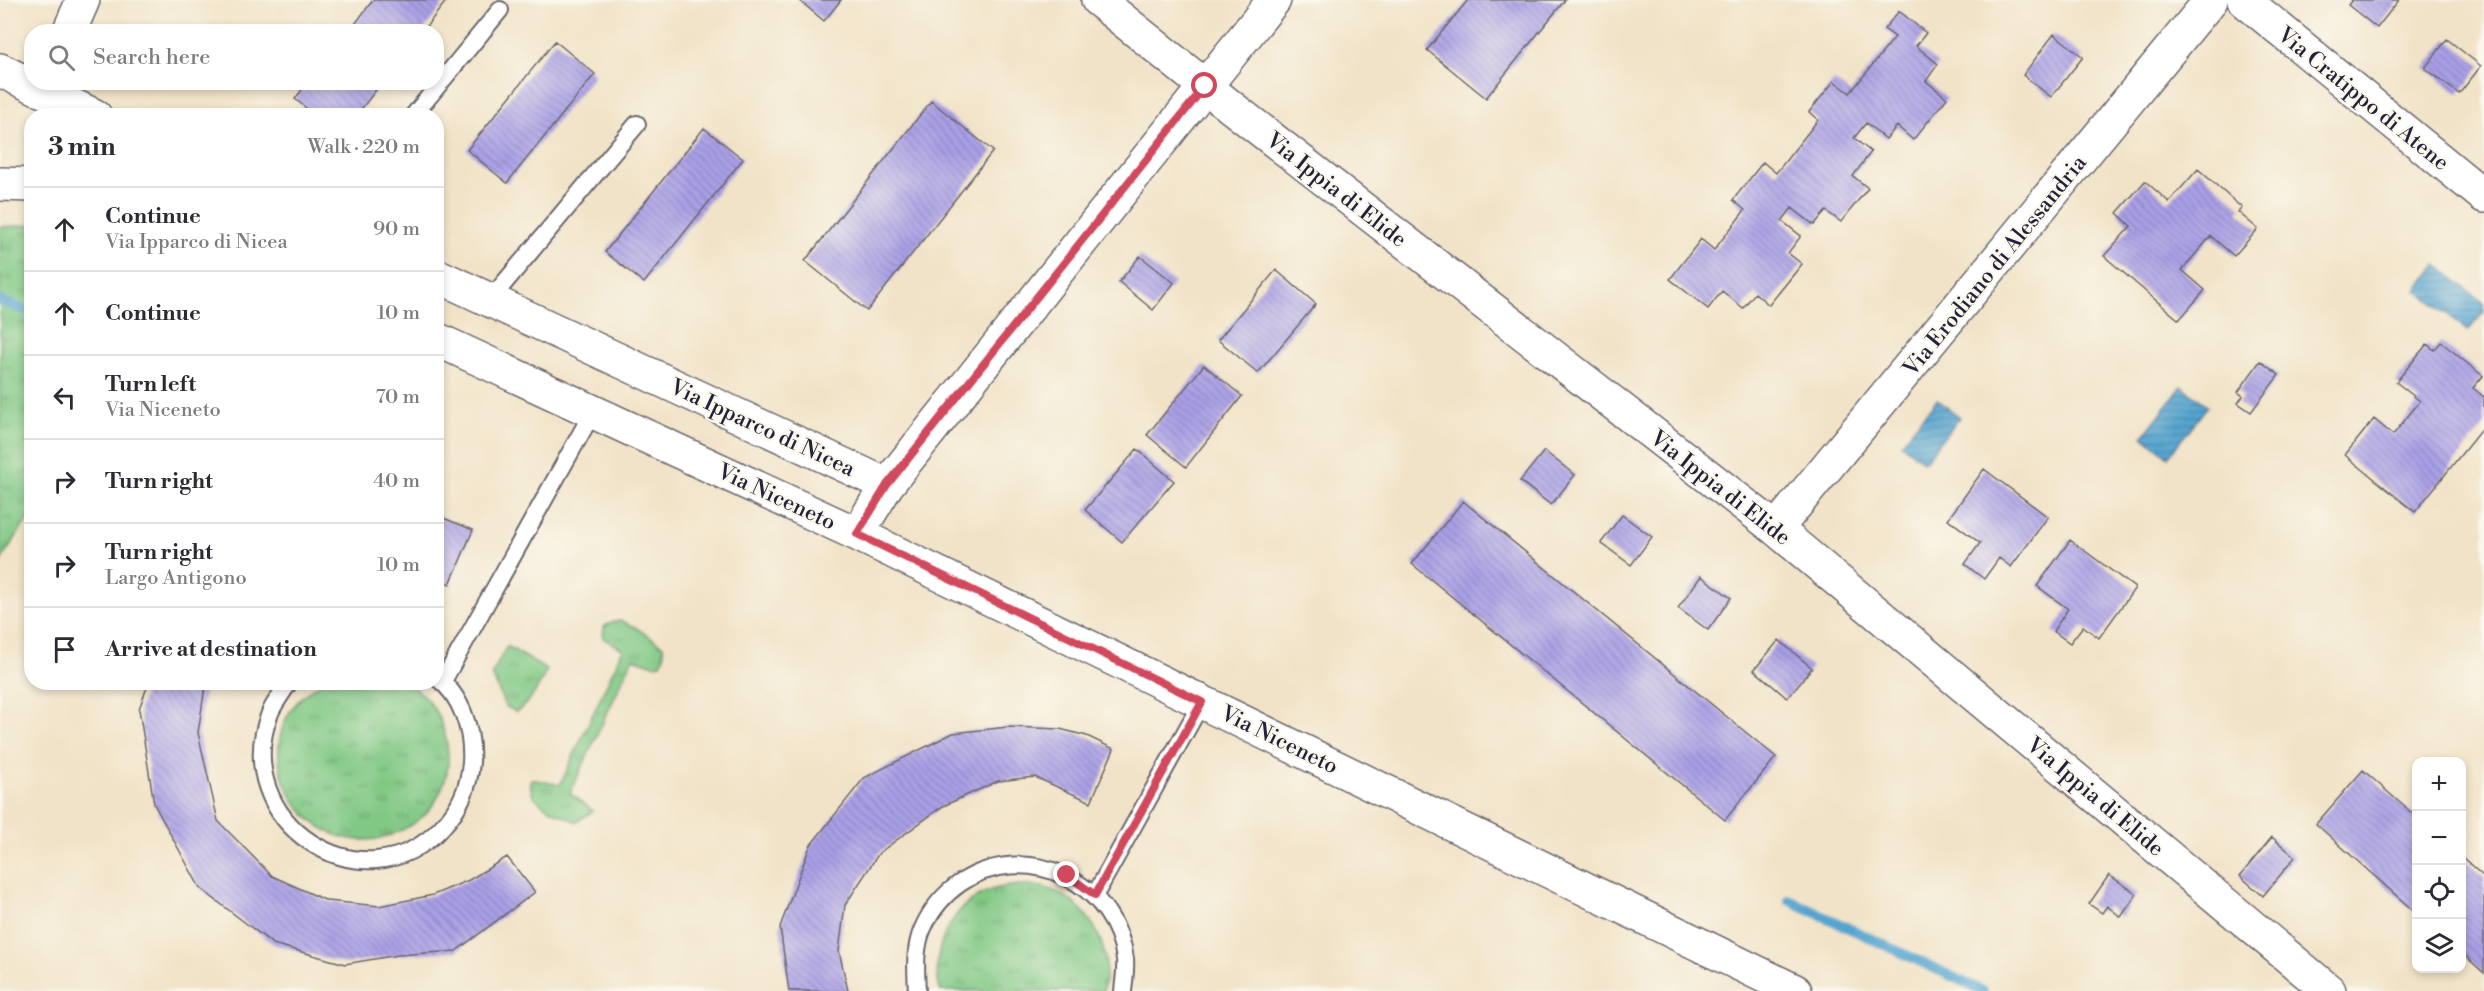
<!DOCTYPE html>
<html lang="en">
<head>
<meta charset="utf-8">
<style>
	body { margin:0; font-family:"Libre Bodoni",serif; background:#f2f2f3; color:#2b2b33 }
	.controls { position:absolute; right:18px; bottom:18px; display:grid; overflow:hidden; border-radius:12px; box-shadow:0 3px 9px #0003 }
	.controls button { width:54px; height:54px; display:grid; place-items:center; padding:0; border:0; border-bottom:2px solid #e1e1e2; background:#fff; color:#2b2b33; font:30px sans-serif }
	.stop { position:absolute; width:18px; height:18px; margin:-14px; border:4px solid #d1495b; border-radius:50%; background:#fff }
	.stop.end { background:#d1495b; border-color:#fff; box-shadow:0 2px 6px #0008 }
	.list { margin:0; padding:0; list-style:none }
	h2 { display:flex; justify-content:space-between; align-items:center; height:78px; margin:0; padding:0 24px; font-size:26px }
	h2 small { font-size:20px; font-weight:400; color:#7c7c81 }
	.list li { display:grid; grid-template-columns:39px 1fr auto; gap:18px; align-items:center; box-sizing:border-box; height:84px; padding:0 24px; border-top:2px solid #e1e1e2 }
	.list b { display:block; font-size:22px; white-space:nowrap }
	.list p { margin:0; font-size:20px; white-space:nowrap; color:#7c7c81 }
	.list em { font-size:20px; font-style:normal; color:#7c7c81 }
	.icon { flex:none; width:33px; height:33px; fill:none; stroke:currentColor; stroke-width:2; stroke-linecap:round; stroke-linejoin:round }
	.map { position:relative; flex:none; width:2484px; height:991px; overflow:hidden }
	.search { position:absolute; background:#fff; box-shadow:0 3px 9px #0003; left:24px; top:24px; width:420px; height:66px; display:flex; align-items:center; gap:15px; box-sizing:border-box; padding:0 21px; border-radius:24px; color:#7c7c81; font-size:22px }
	.panel { position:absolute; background:#fff; box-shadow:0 3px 9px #0003; left:24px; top:108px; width:420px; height:582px; border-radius:24px }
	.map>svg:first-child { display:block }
	.grass { fill:url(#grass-tufts); stroke:#517560; stroke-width:1.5 }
	.water { fill:url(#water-rules); stroke:#3c6385; stroke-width:1.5 }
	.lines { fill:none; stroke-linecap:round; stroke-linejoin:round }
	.stream { stroke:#55a4cf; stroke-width:10 }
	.building { fill:url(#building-back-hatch) }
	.service-casing { stroke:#6a666c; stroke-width:20 }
	.minor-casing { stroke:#6a666c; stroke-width:36 }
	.service { stroke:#fff; stroke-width:16 }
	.minor { stroke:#fff; stroke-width:33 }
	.route { stroke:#d1495b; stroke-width:8 }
	.labels { text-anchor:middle; stroke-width:4.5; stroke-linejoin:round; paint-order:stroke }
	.street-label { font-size:22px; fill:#22223b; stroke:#fbf7ec }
</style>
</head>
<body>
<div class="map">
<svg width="2484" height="991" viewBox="0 0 2484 991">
	<defs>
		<pattern id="grass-tufts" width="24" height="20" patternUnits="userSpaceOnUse" patternTransform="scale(1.5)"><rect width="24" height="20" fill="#80c884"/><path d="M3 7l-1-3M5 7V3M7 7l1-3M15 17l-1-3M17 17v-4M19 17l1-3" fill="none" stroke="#68a26d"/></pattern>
		<pattern id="water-rules" width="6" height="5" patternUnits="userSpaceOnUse" patternTransform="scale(1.5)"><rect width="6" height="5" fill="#55a4cf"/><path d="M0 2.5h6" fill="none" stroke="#4685a9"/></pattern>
		<pattern id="building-back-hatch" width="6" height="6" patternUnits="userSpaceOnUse" patternTransform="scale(1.5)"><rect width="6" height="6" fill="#aaa0e7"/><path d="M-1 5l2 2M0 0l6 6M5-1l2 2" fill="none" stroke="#8a82bc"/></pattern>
	</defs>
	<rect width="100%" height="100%" fill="#fbf7ec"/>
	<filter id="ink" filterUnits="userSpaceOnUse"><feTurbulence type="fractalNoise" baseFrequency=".0167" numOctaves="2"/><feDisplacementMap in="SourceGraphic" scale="12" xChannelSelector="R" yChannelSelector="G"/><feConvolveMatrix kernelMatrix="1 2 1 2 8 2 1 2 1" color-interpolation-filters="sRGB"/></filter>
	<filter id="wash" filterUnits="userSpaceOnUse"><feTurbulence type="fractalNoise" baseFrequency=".008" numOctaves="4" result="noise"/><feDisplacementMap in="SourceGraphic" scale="24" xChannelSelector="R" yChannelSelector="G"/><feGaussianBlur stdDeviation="1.35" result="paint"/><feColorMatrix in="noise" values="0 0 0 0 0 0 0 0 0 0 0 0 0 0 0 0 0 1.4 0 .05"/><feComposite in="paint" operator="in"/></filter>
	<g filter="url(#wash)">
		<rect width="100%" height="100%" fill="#f1e3c7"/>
		<path class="grass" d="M 31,225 L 31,514 L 0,562 L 0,227 Z
			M 621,621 L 635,627 L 663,646 L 664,655 L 661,664 L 654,665 L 633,658 L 570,793 L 593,811 L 577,822 C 565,817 537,805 532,793 C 530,789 531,784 531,779 L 560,785 L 623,649 L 603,638 L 604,627 L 612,622 Z
			M 507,646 L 547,670 C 538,687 532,701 516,712 L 505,706 L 492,674 Z
			M 321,683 L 406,683 C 433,697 446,725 448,754 C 450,778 437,807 417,821 C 317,893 221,741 321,683 Z
			M 1019,885 C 1028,886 1038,886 1046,888 C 1089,901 1115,949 1103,991 L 940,991 C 929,950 951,905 991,890 C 999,887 1010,886 1019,885 Z"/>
		<path class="water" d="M 2437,265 L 2484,303 L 2484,312 L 2468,331 L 2416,290 Z
			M 2182,386 L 2208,406 L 2168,457 L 2143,436 Z
			M 1937,399 L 1960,417 L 1924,462 L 1901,444 Z"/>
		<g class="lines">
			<path class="stream" d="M 0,301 L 32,312
				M 1789,900 L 1983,991"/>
		</g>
		<g id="blocks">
			<path class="building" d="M 373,0 L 447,0 L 422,32 L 349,32 Z
				M 799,0 L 841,0 L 824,21 Z
				M 1468,0 L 1565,0 L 1486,98 L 1427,50 Z
				M 2352,0 L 2399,0 L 2377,28 L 2348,5 Z
				M 1899,11 L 1926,33 L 1916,46 L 1938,64 L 1926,81 L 1947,98 L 1913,140 L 1897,126 L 1886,139 L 1866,123 L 1854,138 L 1871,152 L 1853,176 L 1868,188 L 1841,222 L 1826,211 L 1814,225 L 1792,208 L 1782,221 L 1801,236 L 1788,253 L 1802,264 L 1769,305 L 1755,293 L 1743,308 L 1722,291 L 1708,309 L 1670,279 L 1701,239 L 1714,250 L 1745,210 L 1733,200 L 1763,162 L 1776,173 L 1818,120 L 1809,112 L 1834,81 L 1850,93 L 1895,37 L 1884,29 Z
				M 2054,34 L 2083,57 L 2051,97 L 2023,75 Z
				M 2447,39 L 2481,66 L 2459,94 L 2425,68 Z
				M 555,41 L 595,74 L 507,183 L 467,150 Z
				M 308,82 L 382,82 L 356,116 L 316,116 L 295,99 Z
				M 931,101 L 993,151 L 867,311 L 805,261 Z
				M 704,128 L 743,159 L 644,283 L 605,252 Z
				M 2198,169 L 2242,208 L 2238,212 L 2258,229 L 2234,256 L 2211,236 L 2182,270 L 2205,290 L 2179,320 L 2104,256 L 2131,226 L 2117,213 L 2145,181 L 2169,202 Z
				M 1140,256 L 1174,283 L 1153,310 L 1119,282 Z
				M 1276,270 L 1316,304 L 1258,373 L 1218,340 Z
				M 2441,342 L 2483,376 L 2473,388 L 2484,397 L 2484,426 L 2415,512 L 2345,455 L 2374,419 L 2393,435 L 2420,401 L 2396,382 L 2427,344 L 2434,350 Z
				M 2260,361 L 2279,375 L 2251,412 L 2238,403 L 2243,396 L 2238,392 Z
				M 1204,365 L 1242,396 L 1186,467 L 1147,435 Z
				M 1137,449 L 1174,481 L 1122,542 L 1085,510 Z
				M 1544,451 L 1575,475 L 1551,505 L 1520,481 Z
				M 1984,469 L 2048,517 L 2011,567 L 1999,558 L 1984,579 L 1965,564 L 1980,543 L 1948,519 Z
				M 1463,501 L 1776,757 L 1725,820 L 1412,564 Z
				M 436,515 L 473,530 L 450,584 L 436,578 Z
				M 1622,515 L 1652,537 L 1631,565 L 1601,543 Z
				M 2070,540 L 2135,588 L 2099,638 L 2083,626 L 2070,643 L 2053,631 L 2068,609 L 2037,586 Z
				M 1701,576 L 1731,598 L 1708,630 L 1678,608 Z
				M 1779,640 L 1812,668 L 1787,698 L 1754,670 Z
				M 149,682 L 207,682 L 205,687 L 198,733 L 218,821 L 272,876 L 327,901 L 379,906 L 433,895 L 469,880 L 507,857 L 535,892 L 456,951 L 398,955 L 345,964 L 273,944 L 200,888 L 154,804 L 139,709 Z
				M 1008,727 L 1060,729 L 1087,736 L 1114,749 L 1091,802 L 1035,777 L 998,781 L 943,806 L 879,853 L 845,905 L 839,951 L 848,991 L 789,991 L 780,927 L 810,846 L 864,778 L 953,733 Z
				M 2363,770 L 2416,817 L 2416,913 L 2316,824 Z
				M 2272,837 L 2295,857 L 2263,896 L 2240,876 Z
				M 2462,857 L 2484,877 L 2484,973 L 2462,953 Z
				M 2109,875 L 2137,894 L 2121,917 L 2107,906 L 2102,913 L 2089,904 Z"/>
		</g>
	</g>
	<g filter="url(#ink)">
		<use href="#blocks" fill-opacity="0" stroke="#6a666c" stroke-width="1.5"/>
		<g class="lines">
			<g class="service-casing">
				<path id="service" d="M 413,116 L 500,10
					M 490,300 L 637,124
					M 443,681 L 594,410
					M 289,682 C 283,692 274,703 270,713 C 227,822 364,911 442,827 C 460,808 469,788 471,762 C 473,732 462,695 436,677
					M 1095,895 L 1202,702
					M 917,991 C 916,970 914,948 923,928 C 958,851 1059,844 1107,912 C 1116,925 1123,943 1125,959 C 1126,969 1124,981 1123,991"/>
			</g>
			<g class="minor-casing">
				<path id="minor" d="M 1098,0 L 1231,107 L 1776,529 L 2329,991
					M 2244,0 L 2484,196
					M 69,32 L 83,0
					M 0,70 L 95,116
					M 0,184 L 32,185
					M 436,275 L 887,485 L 1274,0
					M 436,339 L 857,534 L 1795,991
					M 1776,529 L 2211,0
					M 857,534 L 887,485"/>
			</g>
			<use href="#service" class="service"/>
			<use href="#minor" class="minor"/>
		</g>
	</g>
	<g class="lines" filter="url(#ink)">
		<path class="route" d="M 1067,875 L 1095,895 L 1202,702 L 857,534 L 887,485 L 1205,86"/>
	</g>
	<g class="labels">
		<g class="street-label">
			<text transform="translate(2364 98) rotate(39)" y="8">Via Cratippo di Atene</text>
			<text transform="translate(1337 189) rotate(38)" y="8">Via Ippia di Elide</text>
			<text transform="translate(1994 265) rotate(-51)" y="8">Via Erodiano di Alessandria</text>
			<text transform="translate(763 427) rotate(25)" y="8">Via Ipparco di Nicea</text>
			<text transform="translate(1721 487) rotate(38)" y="8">Via Ippia di Elide</text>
			<text transform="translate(777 496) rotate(25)" y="8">Via Niceneto</text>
			<text transform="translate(1280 739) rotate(26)" y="8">Via Niceneto</text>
			<text transform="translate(2096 796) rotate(40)" y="8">Via Ippia di Elide</text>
		</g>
	</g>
</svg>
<div class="controls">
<button>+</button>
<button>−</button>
<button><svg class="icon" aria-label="locate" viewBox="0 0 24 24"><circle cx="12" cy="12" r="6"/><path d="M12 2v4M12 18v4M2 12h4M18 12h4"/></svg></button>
<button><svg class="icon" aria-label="layers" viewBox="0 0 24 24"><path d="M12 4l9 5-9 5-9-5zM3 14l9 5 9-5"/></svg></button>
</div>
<div class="stop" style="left:1205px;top:86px"></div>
<div class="stop end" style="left:1067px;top:875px"></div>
<div class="search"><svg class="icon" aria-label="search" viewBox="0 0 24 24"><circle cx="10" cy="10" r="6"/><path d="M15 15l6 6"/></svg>Search here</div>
<section class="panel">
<h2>3 min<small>Walk · 220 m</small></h2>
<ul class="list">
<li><svg class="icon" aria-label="ahead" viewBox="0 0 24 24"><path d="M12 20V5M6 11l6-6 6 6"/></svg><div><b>Continue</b><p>Via Ipparco di Nicea</p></div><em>90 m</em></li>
<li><svg class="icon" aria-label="ahead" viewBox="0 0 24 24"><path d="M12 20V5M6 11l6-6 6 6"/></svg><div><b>Continue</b></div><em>10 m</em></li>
<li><svg class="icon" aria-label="left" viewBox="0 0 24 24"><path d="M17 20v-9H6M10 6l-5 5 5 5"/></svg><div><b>Turn left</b><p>Via Niceneto</p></div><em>70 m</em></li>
<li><svg class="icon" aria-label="right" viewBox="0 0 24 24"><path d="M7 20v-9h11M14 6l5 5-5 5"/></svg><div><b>Turn right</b></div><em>40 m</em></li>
<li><svg class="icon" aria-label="right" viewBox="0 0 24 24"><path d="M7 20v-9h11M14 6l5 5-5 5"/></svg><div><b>Turn right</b><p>Largo Antigono</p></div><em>10 m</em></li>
<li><svg class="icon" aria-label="arrive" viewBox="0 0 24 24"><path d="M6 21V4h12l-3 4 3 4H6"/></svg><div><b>Arrive at destination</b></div></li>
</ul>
</section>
</div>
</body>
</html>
